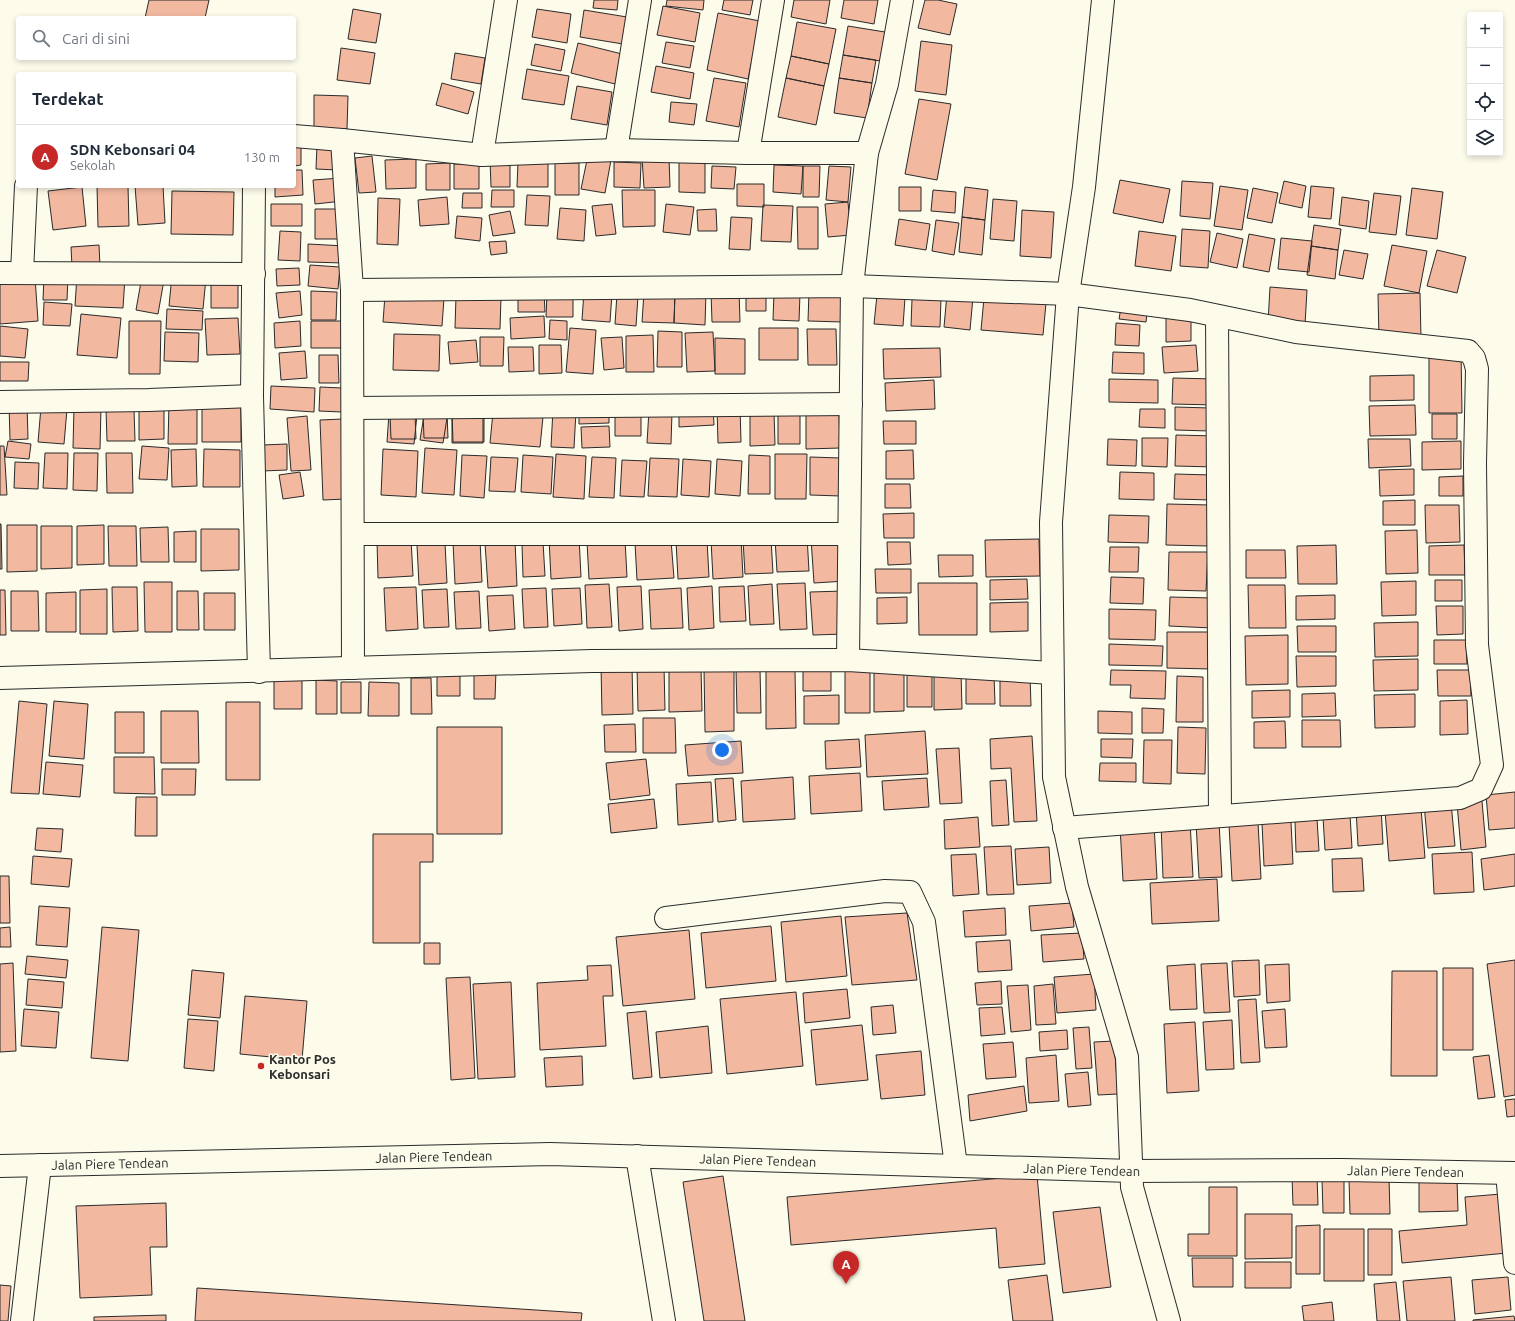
<!DOCTYPE html>
<html lang="id">
<head>
<meta charset="utf-8">
<style>
	body { margin:0; font-family:Ubuntu,sans-serif; background:#f2f2f3; color:#1f2937 }
	.controls { position:absolute; right:12px; top:12px; display:grid; overflow:hidden; border-radius:4px; box-shadow:0 2px 6px #0003 }
	.controls button { width:36px; height:36px; display:grid; place-items:center; padding:0; border:0; border-bottom:1px solid #e0e1e3; background:#fff; color:#1f2937; font:20px sans-serif }
	.you { position:absolute; left:722px; top:750px; width:14px; height:14px; margin:-10px; border:3px solid #fff; border-radius:50%; background:#1a73e8; box-shadow:0 0 0 6px #1a73e833 }
	.badge { display:grid; place-items:center; width:26px; height:26px; border-radius:50%; background:#c62828; color:#fff; font-size:13px; font-weight:700 }
	.pin { position:absolute; translate:-50% -33px; filter:drop-shadow(0 1px 2px #0008) }
	.pin::after { content:''; position:absolute; top:21px; width:14px; height:12px; background:inherit; clip-path:polygon(0 0,100% 0,50% 100%) }
	.list { margin:0; padding:0; list-style:none }
	h2 { display:flex; justify-content:space-between; align-items:center; height:52px; margin:0; padding:0 16px; font-size:17px }
	h2 small { font-size:13px; font-weight:400; color:#747a83 }
	.list li { display:grid; grid-template-columns:26px 1fr auto; gap:12px; align-items:center; box-sizing:border-box; height:64px; padding:0 16px; border-top:1px solid #e0e1e3 }
	.list b { display:block; font-size:15px; white-space:nowrap }
	.list p { margin:0; font-size:13px; white-space:nowrap; color:#747a83 }
	.list em { font-size:13px; font-style:normal; color:#747a83 }
	.icon { flex:none; width:22px; height:22px; fill:none; stroke:currentColor; stroke-width:2; stroke-linecap:round; stroke-linejoin:round }
	.map { position:relative; flex:none; width:1515px; height:1321px; overflow:hidden }
	.search { position:absolute; background:#fff; box-shadow:0 2px 6px #0003; left:16px; top:16px; width:280px; height:44px; display:flex; align-items:center; gap:10px; box-sizing:border-box; padding:0 14px; border-radius:4px; color:#747a83; font-size:15px }
	.panel { position:absolute; background:#fff; box-shadow:0 2px 6px #0003; left:16px; top:72px; width:280px; height:116px; border-radius:4px }
	.map>svg:first-child { display:block }
	.building { fill:#f2b8a0; stroke:#2b2b2b }
	.lines { fill:none; stroke-linecap:round; stroke-linejoin:round }
	.minor-casing { stroke:#2b2b2b; stroke-width:24 }
	.minor { stroke:#fdfbea; stroke-width:22 }
	.poi-dot { fill:#c62828; stroke:#fdfbea; stroke-width:1.5 }
	.labels { text-anchor:middle; stroke-width:3; stroke-linejoin:round; paint-order:stroke }
	.poi-label { font-size:13px; font-weight:bold; fill:#2b2b2b; stroke:#fdfbea; text-anchor:start }
	.street-label { font-size:13px; fill:#2b2b2b; stroke:#fdfbea }
</style>
</head>
<body>
<div class="map">
<svg width="1515" height="1321" viewBox="0 0 1515 1321">
	<rect width="100%" height="100%" fill="#fdfbea"/>
	<path class="building" d="M 149,0 L 209,0 L 205,18 L 145,18 Z
		M 594,0 L 618,0 L 617,10 L 593,8 Z
		M 667,0 L 704,0 L 703,10 L 666,6 Z
		M 724,0 L 753,0 L 750,15 L 722,10 Z
		M 794,0 L 830,0 L 826,24 L 791,17 Z
		M 844,0 L 878,0 L 874,24 L 841,18 Z
		M 925,0 L 938,0 L 957,4 L 950,35 L 918,28 Z
		M 663,6 L 700,13 L 695,42 L 657,35 Z
		M 353,9 L 381,14 L 376,43 L 348,39 Z
		M 537,9 L 571,14 L 567,43 L 532,37 Z
		M 584,10 L 627,17 L 623,44 L 580,37 Z
		M 718,13 L 760,21 L 748,79 L 707,70 Z
		M 797,22 L 836,29 L 829,64 L 791,56 Z
		M 848,26 L 885,32 L 880,61 L 843,55 Z
		M 921,41 L 952,45 L 946,95 L 915,91 Z
		M 666,42 L 694,46 L 690,68 L 662,63 Z
		M 578,43 L 622,54 L 615,84 L 571,73 Z
		M 535,44 L 565,50 L 561,71 L 531,65 Z
		M 341,48 L 375,53 L 370,84 L 337,80 Z
		M 455,53 L 485,58 L 481,84 L 451,79 Z
		M 843,55 L 876,60 L 872,83 L 839,78 Z
		M 791,56 L 829,64 L 824,86 L 786,78 Z
		M 656,66 L 694,73 L 690,99 L 651,92 Z
		M 527,69 L 569,76 L 564,105 L 522,99 Z
		M 714,78 L 746,83 L 739,127 L 706,121 Z
		M 786,78 L 824,86 L 816,125 L 778,117 Z
		M 839,78 L 872,83 L 867,118 L 834,113 Z
		M 442,83 L 474,92 L 468,114 L 436,105 Z
		M 577,86 L 612,92 L 607,125 L 571,119 Z
		M 314,95 L 348,96 L 347,129 L 314,128 Z
		M 919,99 L 951,104 L 937,180 L 905,174 Z
		M 671,102 L 697,104 L 694,125 L 669,122 Z
		M 317,145 L 339,146 L 338,170 L 316,169 Z
		M 294,147 L 301,147 L 301,165 L 294,166 Z
		M 679,154 L 705,154 L 705,193 L 679,192 Z
		M 588,155 L 611,160 L 605,193 L 581,189 Z
		M 372,156 L 376,192 L 359,193 L 355,158 Z
		M 669,157 L 670,187 L 644,188 L 642,158 Z
		M 416,159 L 416,188 L 386,189 L 385,160 Z
		M 490,160 L 510,160 L 510,187 L 491,187 Z
		M 518,162 L 548,163 L 548,187 L 517,187 Z
		M 614,162 L 641,163 L 640,188 L 614,187 Z
		M 450,163 L 450,190 L 426,190 L 426,164 Z
		M 555,163 L 579,163 L 579,195 L 555,195 Z
		M 454,164 L 479,164 L 479,189 L 454,189 Z
		M 774,165 L 803,166 L 801,194 L 773,192 Z
		M 712,166 L 736,167 L 734,189 L 711,188 Z
		M 803,166 L 820,166 L 819,197 L 803,197 Z
		M 829,166 L 851,167 L 848,202 L 826,200 Z
		M 294,170 L 302,170 L 303,195 L 275,197 L 275,186 L 294,186 Z
		M 341,178 L 343,201 L 315,204 L 313,180 Z
		M 1120,180 L 1170,189 L 1163,223 L 1113,213 Z
		M 1182,181 L 1213,183 L 1210,219 L 1180,216 Z
		M 1284,181 L 1306,186 L 1302,208 L 1279,203 Z
		M 737,184 L 764,184 L 764,207 L 737,206 Z
		M 97,186 L 128,186 L 129,226 L 98,227 Z
		M 135,186 L 163,186 L 165,223 L 138,225 Z
		M 1220,186 L 1248,190 L 1242,230 L 1214,226 Z
		M 1311,186 L 1334,188 L 1331,219 L 1308,217 Z
		M 82,187 L 86,226 L 53,230 L 48,191 Z
		M 899,187 L 921,187 L 921,211 L 899,211 Z
		M 965,187 L 988,190 L 985,220 L 962,217 Z
		M 1253,188 L 1278,193 L 1272,223 L 1247,218 Z
		M 1412,188 L 1443,192 L 1437,239 L 1406,235 Z
		M 492,190 L 514,190 L 514,207 L 491,207 Z
		M 622,190 L 655,190 L 655,226 L 623,227 Z
		M 933,190 L 956,192 L 955,213 L 931,211 Z
		M 172,191 L 234,192 L 233,235 L 171,234 Z
		M 463,193 L 482,193 L 482,208 L 462,208 Z
		M 1374,193 L 1401,196 L 1396,235 L 1369,232 Z
		M 527,195 L 550,196 L 548,226 L 525,225 Z
		M 447,197 L 449,224 L 420,226 L 418,200 Z
		M 1342,197 L 1369,201 L 1366,229 L 1339,225 Z
		M 378,198 L 400,199 L 398,245 L 377,244 Z
		M 993,199 L 1017,201 L 1014,241 L 990,239 Z
		M 848,202 L 851,235 L 828,237 L 825,204 Z
		M 271,204 L 302,204 L 302,226 L 271,226 Z
		M 612,204 L 616,234 L 596,236 L 592,206 Z
		M 666,204 L 694,207 L 690,235 L 663,232 Z
		M 763,205 L 793,206 L 791,242 L 761,241 Z
		M 797,207 L 818,207 L 818,249 L 798,249 Z
		M 560,208 L 586,210 L 584,241 L 557,239 Z
		M 315,209 L 346,209 L 346,239 L 315,239 Z
		M 716,209 L 717,231 L 698,231 L 697,210 Z
		M 1022,210 L 1054,212 L 1051,258 L 1020,256 Z
		M 510,211 L 515,233 L 493,236 L 489,215 Z
		M 457,216 L 482,218 L 480,241 L 455,238 Z
		M 731,217 L 752,218 L 750,250 L 729,249 Z
		M 962,217 L 985,220 L 982,255 L 959,252 Z
		M 899,219 L 930,224 L 926,250 L 895,245 Z
		M 936,220 L 959,223 L 954,255 L 932,251 Z
		M 1314,225 L 1341,229 L 1338,250 L 1311,246 Z
		M 1182,229 L 1210,231 L 1208,268 L 1180,266 Z
		M 280,231 L 301,232 L 300,261 L 278,260 Z
		M 1139,231 L 1176,236 L 1171,271 L 1135,266 Z
		M 1217,233 L 1243,239 L 1237,268 L 1210,262 Z
		M 1249,234 L 1275,239 L 1269,272 L 1243,267 Z
		M 1281,238 L 1312,241 L 1309,272 L 1278,269 Z
		M 506,241 L 507,253 L 491,255 L 489,242 Z
		M 308,244 L 345,246 L 344,263 L 308,262 Z
		M 99,245 L 100,266 L 72,267 L 71,247 Z
		M 1392,245 L 1427,251 L 1419,293 L 1384,286 Z
		M 1311,246 L 1338,250 L 1335,279 L 1307,275 Z
		M 1344,250 L 1368,254 L 1363,279 L 1339,275 Z
		M 1437,250 L 1466,257 L 1457,293 L 1427,286 Z
		M 310,265 L 340,267 L 338,289 L 308,286 Z
		M 299,268 L 300,285 L 277,286 L 276,269 Z
		M 77,275 L 125,277 L 123,308 L 75,306 Z
		M 172,275 L 206,278 L 203,309 L 169,306 Z
		M 211,275 L 238,275 L 238,308 L 211,308 Z
		M 142,276 L 164,280 L 158,314 L 136,310 Z
		M 35,277 L 38,321 L 0,324 L 0,280 Z
		M 44,277 L 68,277 L 67,300 L 43,300 Z
		M 1270,287 L 1307,290 L 1305,325 L 1268,323 Z
		M 746,290 L 766,290 L 766,311 L 746,311 Z
		M 300,291 L 302,315 L 279,318 L 276,293 Z
		M 311,291 L 337,292 L 336,320 L 311,320 Z
		M 584,291 L 612,293 L 610,322 L 582,320 Z
		M 675,291 L 706,292 L 705,325 L 674,323 Z
		M 739,291 L 740,322 L 712,322 L 711,292 Z
		M 644,292 L 675,293 L 674,323 L 642,322 Z
		M 774,292 L 800,294 L 799,321 L 773,320 Z
		M 809,292 L 844,293 L 843,322 L 808,321 Z
		M 518,293 L 544,293 L 545,312 L 518,312 Z
		M 547,293 L 573,294 L 573,317 L 546,317 Z
		M 1420,293 L 1421,339 L 1379,340 L 1378,294 Z
		M 617,294 L 638,296 L 636,326 L 615,324 Z
		M 947,294 L 973,297 L 970,330 L 944,327 Z
		M 385,295 L 444,298 L 442,326 L 383,322 Z
		M 877,295 L 905,298 L 903,326 L 874,324 Z
		M 456,296 L 501,297 L 500,329 L 455,328 Z
		M 984,298 L 1046,303 L 1043,335 L 981,330 Z
		M 912,299 L 941,299 L 940,327 L 911,326 Z
		M 44,302 L 72,304 L 70,326 L 43,325 Z
		M 1122,302 L 1148,306 L 1146,322 L 1119,319 Z
		M 167,309 L 203,311 L 202,330 L 166,329 Z
		M 81,314 L 121,318 L 117,358 L 77,355 Z
		M 544,316 L 545,337 L 511,339 L 510,318 Z
		M 1166,316 L 1191,316 L 1191,341 L 1166,342 Z
		M 238,318 L 240,354 L 207,355 L 205,319 Z
		M 550,320 L 567,321 L 567,340 L 549,339 Z
		M 129,321 L 161,321 L 160,374 L 129,374 Z
		M 300,321 L 301,346 L 275,348 L 274,323 Z
		M 311,321 L 343,321 L 343,348 L 311,348 Z
		M 1116,323 L 1140,325 L 1139,346 L 1115,345 Z
		M 0,326 L 28,329 L 25,358 L 0,356 Z
		M 570,328 L 596,330 L 593,374 L 566,372 Z
		M 759,328 L 798,328 L 798,360 L 759,360 Z
		M 807,329 L 836,329 L 837,365 L 808,365 Z
		M 658,331 L 682,332 L 682,367 L 657,367 Z
		M 165,332 L 199,333 L 198,362 L 164,361 Z
		M 713,332 L 715,371 L 687,372 L 685,333 Z
		M 394,334 L 440,335 L 439,371 L 393,370 Z
		M 653,335 L 654,372 L 626,372 L 626,336 Z
		M 480,337 L 504,337 L 503,366 L 480,366 Z
		M 622,337 L 624,368 L 604,370 L 601,338 Z
		M 715,338 L 745,339 L 745,374 L 715,374 Z
		M 476,340 L 478,362 L 450,364 L 448,342 Z
		M 539,345 L 561,345 L 562,373 L 539,374 Z
		M 1196,345 L 1198,371 L 1164,373 L 1162,347 Z
		M 508,347 L 533,347 L 534,371 L 509,372 Z
		M 940,348 L 941,377 L 884,379 L 883,349 Z
		M 305,351 L 307,378 L 281,380 L 279,353 Z
		M 1113,352 L 1144,353 L 1144,374 L 1112,373 Z
		M 1429,352 L 1461,352 L 1462,413 L 1429,413 Z
		M 319,355 L 338,355 L 339,383 L 319,383 Z
		M 0,362 L 29,362 L 28,381 L 0,381 Z
		M 1414,375 L 1414,400 L 1370,401 L 1370,376 Z
		M 1173,378 L 1216,379 L 1215,405 L 1172,404 Z
		M 1109,379 L 1158,380 L 1158,403 L 1109,402 Z
		M 934,380 L 935,409 L 886,411 L 885,383 Z
		M 271,386 L 315,388 L 314,412 L 270,409 Z
		M 320,387 L 342,388 L 342,412 L 319,411 Z
		M 169,402 L 197,402 L 197,444 L 168,444 Z
		M 27,403 L 28,439 L 10,440 L 9,404 Z
		M 202,404 L 241,404 L 241,442 L 202,442 Z
		M 713,405 L 714,425 L 679,427 L 679,406 Z
		M 1415,405 L 1416,435 L 1370,436 L 1369,406 Z
		M 74,406 L 101,407 L 100,449 L 73,448 Z
		M 41,407 L 67,409 L 64,444 L 38,442 Z
		M 740,407 L 741,442 L 718,443 L 717,408 Z
		M 1175,407 L 1211,408 L 1210,431 L 1175,430 Z
		M 106,409 L 134,409 L 135,441 L 107,441 Z
		M 553,409 L 576,411 L 574,448 L 551,447 Z
		M 1140,409 L 1165,409 L 1165,428 L 1139,427 Z
		M 139,410 L 164,410 L 164,439 L 139,440 Z
		M 609,410 L 609,423 L 579,424 L 579,411 Z
		M 649,410 L 672,412 L 671,444 L 647,443 Z
		M 493,412 L 543,417 L 540,447 L 490,443 Z
		M 615,412 L 641,412 L 641,436 L 615,436 Z
		M 750,412 L 774,412 L 775,445 L 750,446 Z
		M 800,412 L 800,444 L 778,444 L 778,413 Z
		M 389,413 L 417,415 L 414,444 L 387,442 Z
		M 423,413 L 447,413 L 448,438 L 424,438 Z
		M 452,413 L 484,413 L 484,442 L 453,442 Z
		M 806,413 L 839,413 L 840,448 L 806,449 Z
		M 415,414 L 416,439 L 391,439 L 390,415 Z
		M 1432,414 L 1457,414 L 1457,439 L 1432,439 Z
		M 424,415 L 447,418 L 443,443 L 420,440 Z
		M 307,416 L 311,470 L 291,471 L 287,418 Z
		M 452,418 L 483,418 L 483,443 L 452,443 Z
		M 343,419 L 346,499 L 323,500 L 320,420 Z
		M 883,421 L 916,421 L 916,444 L 884,444 Z
		M 609,426 L 610,447 L 582,448 L 581,427 Z
		M 1176,435 L 1216,436 L 1215,467 L 1175,466 Z
		M 1142,438 L 1168,438 L 1167,467 L 1142,466 Z
		M 1108,439 L 1137,440 L 1136,466 L 1107,465 Z
		M 1368,439 L 1410,439 L 1411,466 L 1369,468 Z
		M 8,441 L 31,444 L 29,459 L 5,457 Z
		M 1461,441 L 1461,469 L 1422,470 L 1422,442 Z
		M 287,444 L 287,470 L 262,471 L 262,445 Z
		M 0,446 L 4,446 L 7,495 L 0,495 Z
		M 142,446 L 169,448 L 167,480 L 139,479 Z
		M 425,448 L 457,450 L 454,495 L 422,493 Z
		M 196,449 L 197,486 L 172,487 L 171,450 Z
		M 204,449 L 240,450 L 240,487 L 203,487 Z
		M 383,449 L 418,451 L 416,497 L 381,495 Z
		M 913,450 L 914,479 L 886,479 L 886,451 Z
		M 45,453 L 68,453 L 67,489 L 43,488 Z
		M 74,453 L 98,453 L 97,491 L 73,490 Z
		M 106,453 L 132,453 L 133,493 L 107,493 Z
		M 556,454 L 586,456 L 584,499 L 553,497 Z
		M 775,454 L 807,454 L 806,499 L 775,499 Z
		M 462,455 L 487,456 L 484,498 L 460,496 Z
		M 523,455 L 553,457 L 551,494 L 521,492 Z
		M 749,455 L 770,456 L 770,494 L 748,494 Z
		M 491,457 L 518,458 L 515,492 L 489,491 Z
		M 592,457 L 616,458 L 614,498 L 589,497 Z
		M 810,457 L 841,458 L 841,496 L 810,495 Z
		M 650,458 L 679,459 L 677,497 L 648,496 Z
		M 683,459 L 711,461 L 709,497 L 681,495 Z
		M 717,459 L 742,461 L 740,496 L 715,494 Z
		M 622,460 L 647,461 L 644,497 L 620,496 Z
		M 15,462 L 39,463 L 38,489 L 14,488 Z
		M 1414,469 L 1414,495 L 1380,496 L 1379,470 Z
		M 300,472 L 304,496 L 283,499 L 279,475 Z
		M 1120,472 L 1154,473 L 1154,500 L 1119,499 Z
		M 1175,474 L 1212,475 L 1212,500 L 1174,499 Z
		M 1463,476 L 1463,496 L 1439,496 L 1439,477 Z
		M 885,484 L 910,484 L 911,508 L 885,508 Z
		M 1415,500 L 1415,525 L 1383,525 L 1383,501 Z
		M 1167,504 L 1210,505 L 1208,546 L 1166,545 Z
		M 1425,505 L 1459,505 L 1460,542 L 1426,543 Z
		M 914,513 L 914,538 L 884,538 L 883,514 Z
		M 1109,515 L 1149,516 L 1148,543 L 1108,542 Z
		M 0,524 L 1,524 L 2,569 L 0,569 Z
		M 7,525 L 37,525 L 37,571 L 7,572 Z
		M 104,525 L 104,564 L 77,565 L 77,526 Z
		M 41,526 L 72,526 L 72,568 L 41,569 Z
		M 108,526 L 136,526 L 137,566 L 109,566 Z
		M 168,527 L 169,562 L 141,562 L 140,528 Z
		M 201,529 L 239,529 L 239,570 L 201,571 Z
		M 1417,530 L 1418,573 L 1386,574 L 1385,531 Z
		M 196,531 L 196,562 L 174,562 L 174,532 Z
		M 807,536 L 809,571 L 777,572 L 775,538 Z
		M 579,537 L 581,577 L 551,579 L 549,538 Z
		M 741,538 L 743,577 L 713,579 L 711,540 Z
		M 843,538 L 846,581 L 814,583 L 811,539 Z
		M 411,539 L 413,576 L 378,578 L 377,541 Z
		M 771,539 L 773,573 L 745,574 L 743,540 Z
		M 1039,539 L 1040,576 L 986,577 L 985,540 Z
		M 480,540 L 482,582 L 455,584 L 453,542 Z
		M 625,540 L 627,577 L 589,579 L 587,542 Z
		M 671,540 L 674,578 L 637,580 L 635,543 Z
		M 707,540 L 709,577 L 678,579 L 676,541 Z
		M 515,541 L 517,586 L 488,588 L 485,543 Z
		M 543,542 L 545,576 L 523,577 L 522,543 Z
		M 887,542 L 910,542 L 911,564 L 888,565 Z
		M 445,543 L 447,583 L 419,585 L 417,545 Z
		M 1336,545 L 1337,584 L 1298,584 L 1297,546 Z
		M 1464,545 L 1465,575 L 1429,575 L 1429,546 Z
		M 1110,547 L 1139,547 L 1138,572 L 1109,572 Z
		M 1246,550 L 1285,550 L 1286,578 L 1246,578 Z
		M 1169,552 L 1208,552 L 1206,591 L 1168,590 Z
		M 938,555 L 973,555 L 973,576 L 939,577 Z
		M 875,569 L 911,569 L 911,593 L 876,593 Z
		M 1111,577 L 1144,578 L 1143,604 L 1110,603 Z
		M 1027,579 L 1028,599 L 990,600 L 990,580 Z
		M 1435,580 L 1462,580 L 1462,601 L 1435,601 Z
		M 1416,581 L 1416,615 L 1382,616 L 1381,582 Z
		M 144,582 L 172,582 L 172,632 L 145,632 Z
		M 805,583 L 807,629 L 780,630 L 777,584 Z
		M 918,583 L 977,583 L 977,635 L 919,635 Z
		M 609,584 L 612,627 L 587,628 L 585,585 Z
		M 772,584 L 774,624 L 750,625 L 748,586 Z
		M 1248,585 L 1285,585 L 1286,628 L 1249,628 Z
		M 641,586 L 643,629 L 619,631 L 617,587 Z
		M 712,586 L 714,628 L 689,630 L 687,588 Z
		M 744,586 L 746,621 L 720,622 L 719,587 Z
		M 112,587 L 137,587 L 138,631 L 113,632 Z
		M 416,587 L 418,629 L 386,631 L 384,588 Z
		M 546,588 L 548,627 L 524,628 L 522,589 Z
		M 580,588 L 582,624 L 554,626 L 552,589 Z
		M 681,588 L 683,628 L 651,629 L 649,590 Z
		M 107,589 L 107,634 L 80,634 L 80,590 Z
		M 447,589 L 449,627 L 424,628 L 422,590 Z
		M 0,590 L 5,590 L 6,635 L 0,635 Z
		M 11,591 L 38,591 L 39,631 L 11,631 Z
		M 177,591 L 198,591 L 199,630 L 177,630 Z
		M 479,591 L 481,628 L 456,629 L 454,592 Z
		M 844,591 L 846,634 L 813,635 L 810,592 Z
		M 76,592 L 76,632 L 46,632 L 46,593 Z
		M 204,593 L 235,593 L 235,630 L 204,630 Z
		M 513,595 L 515,629 L 489,631 L 487,596 Z
		M 1335,595 L 1335,619 L 1296,620 L 1296,596 Z
		M 907,597 L 907,623 L 877,624 L 877,598 Z
		M 1170,597 L 1213,598 L 1212,628 L 1169,626 Z
		M 1028,602 L 1028,631 L 990,632 L 990,603 Z
		M 1436,606 L 1463,606 L 1463,634 L 1437,635 Z
		M 1109,609 L 1156,610 L 1155,640 L 1109,639 Z
		M 1418,622 L 1418,656 L 1375,657 L 1374,623 Z
		M 1297,626 L 1336,626 L 1336,652 L 1298,652 Z
		M 1167,632 L 1213,632 L 1212,669 L 1167,668 Z
		M 1288,635 L 1288,684 L 1246,685 L 1245,636 Z
		M 1434,640 L 1466,640 L 1467,664 L 1434,664 Z
		M 1109,644 L 1163,646 L 1162,666 L 1109,665 Z
		M 1296,656 L 1336,656 L 1336,686 L 1297,687 Z
		M 1418,659 L 1418,690 L 1374,691 L 1373,660 Z
		M 601,665 L 632,665 L 633,714 L 602,715 Z
		M 803,665 L 831,665 L 831,691 L 803,691 Z
		M 637,666 L 664,666 L 665,710 L 638,711 Z
		M 669,667 L 701,667 L 702,711 L 669,712 Z
		M 734,667 L 734,731 L 705,732 L 704,668 Z
		M 870,668 L 870,713 L 845,713 L 845,669 Z
		M 874,668 L 904,668 L 904,711 L 874,712 Z
		M 907,668 L 932,668 L 932,707 L 907,707 Z
		M 736,669 L 760,669 L 761,713 L 737,713 Z
		M 474,670 L 496,670 L 495,699 L 474,699 Z
		M 1111,670 L 1166,671 L 1165,699 L 1130,698 L 1131,685 L 1110,685 Z
		M 1437,670 L 1470,670 L 1471,696 L 1438,696 Z
		M 766,671 L 795,671 L 796,728 L 766,729 Z
		M 437,672 L 460,672 L 460,696 L 437,696 Z
		M 934,672 L 961,672 L 962,709 L 934,710 Z
		M 966,675 L 994,675 L 995,704 L 966,704 Z
		M 1030,675 L 1031,706 L 1000,706 L 1000,676 Z
		M 1177,676 L 1203,677 L 1203,722 L 1176,722 Z
		M 274,677 L 302,677 L 302,709 L 274,709 Z
		M 411,678 L 431,678 L 432,714 L 411,714 Z
		M 316,680 L 337,681 L 337,714 L 316,714 Z
		M 341,682 L 361,682 L 361,713 L 341,713 Z
		M 369,682 L 399,683 L 399,716 L 368,716 Z
		M 1290,690 L 1290,717 L 1252,718 L 1252,691 Z
		M 1335,693 L 1336,716 L 1302,717 L 1302,694 Z
		M 1415,694 L 1415,727 L 1375,728 L 1374,695 Z
		M 839,695 L 839,724 L 804,724 L 804,696 Z
		M 1467,700 L 1468,734 L 1440,735 L 1440,701 Z
		M 19,701 L 47,704 L 39,794 L 11,793 Z
		M 54,701 L 88,704 L 84,759 L 49,756 Z
		M 226,702 L 260,702 L 260,780 L 226,780 Z
		M 1142,708 L 1164,709 L 1163,733 L 1142,733 Z
		M 161,711 L 198,711 L 199,763 L 161,763 Z
		M 1098,711 L 1132,712 L 1132,734 L 1098,733 Z
		M 115,712 L 144,712 L 144,753 L 115,753 Z
		M 643,718 L 675,718 L 676,753 L 643,753 Z
		M 1302,720 L 1340,720 L 1341,747 L 1302,747 Z
		M 1285,721 L 1286,748 L 1254,748 L 1254,722 Z
		M 635,724 L 636,752 L 605,752 L 604,725 Z
		M 437,727 L 502,727 L 502,834 L 437,834 Z
		M 1178,727 L 1206,728 L 1205,774 L 1177,773 Z
		M 925,731 L 928,774 L 867,777 L 865,735 Z
		M 1032,736 L 1037,821 L 1014,822 L 1011,768 L 991,769 L 990,739 Z
		M 859,739 L 861,767 L 826,769 L 825,741 Z
		M 1101,739 L 1133,739 L 1132,758 L 1101,757 Z
		M 1144,740 L 1172,740 L 1171,784 L 1143,783 Z
		M 741,741 L 743,773 L 688,776 L 685,745 Z
		M 959,748 L 962,803 L 940,804 L 936,749 Z
		M 114,757 L 154,757 L 155,794 L 114,793 Z
		M 646,759 L 650,795 L 610,800 L 606,763 Z
		M 46,762 L 83,765 L 80,797 L 43,794 Z
		M 1100,763 L 1136,763 L 1136,782 L 1099,781 Z
		M 162,769 L 196,769 L 195,795 L 162,795 Z
		M 860,773 L 862,811 L 811,814 L 809,776 Z
		M 793,777 L 795,819 L 743,822 L 741,781 Z
		M 733,778 L 736,820 L 718,822 L 715,779 Z
		M 927,778 L 929,807 L 884,810 L 882,781 Z
		M 1006,780 L 1009,825 L 992,826 L 990,781 Z
		M 711,782 L 713,822 L 678,825 L 676,784 Z
		M 1515,792 L 1515,828 L 1489,830 L 1486,795 Z
		M 136,797 L 157,797 L 157,836 L 135,836 Z
		M 654,799 L 657,828 L 611,833 L 608,804 Z
		M 1482,801 L 1486,847 L 1461,850 L 1457,803 Z
		M 1451,802 L 1455,846 L 1428,848 L 1424,804 Z
		M 1381,807 L 1383,844 L 1358,846 L 1356,808 Z
		M 1421,808 L 1425,858 L 1389,861 L 1385,811 Z
		M 1350,815 L 1352,848 L 1325,850 L 1323,817 Z
		M 978,817 L 980,847 L 945,849 L 944,820 Z
		M 1317,819 L 1319,851 L 1296,852 L 1295,821 Z
		M 1190,821 L 1193,877 L 1163,878 L 1161,823 Z
		M 1196,822 L 1219,822 L 1222,877 L 1199,878 Z
		M 1258,822 L 1261,879 L 1232,881 L 1229,824 Z
		M 1291,822 L 1293,864 L 1264,866 L 1262,823 Z
		M 1154,824 L 1157,879 L 1123,881 L 1120,826 Z
		M 37,828 L 63,829 L 61,852 L 35,850 Z
		M 373,834 L 433,834 L 433,862 L 420,862 L 420,943 L 373,943 Z
		M 1011,846 L 1014,894 L 987,895 L 984,847 Z
		M 1049,847 L 1051,883 L 1017,885 L 1015,849 Z
		M 1472,852 L 1474,892 L 1434,894 L 1432,854 Z
		M 976,854 L 979,894 L 953,896 L 951,855 Z
		M 1515,854 L 1515,886 L 1484,890 L 1481,859 Z
		M 33,856 L 72,859 L 69,887 L 31,884 Z
		M 1362,858 L 1364,891 L 1333,892 L 1332,859 Z
		M 0,876 L 9,876 L 10,923 L 0,923 Z
		M 1217,879 L 1219,921 L 1152,924 L 1150,883 Z
		M 1072,903 L 1074,927 L 1031,931 L 1029,906 Z
		M 39,906 L 70,908 L 67,947 L 36,945 Z
		M 1005,908 L 1006,935 L 965,937 L 963,911 Z
		M 907,913 L 917,980 L 852,985 L 845,917 Z
		M 841,916 L 847,976 L 786,982 L 781,922 Z
		M 771,926 L 776,981 L 706,988 L 701,933 Z
		M 10,927 L 11,947 L 0,947 L 0,928 Z
		M 102,927 L 139,930 L 128,1061 L 91,1058 Z
		M 689,930 L 695,999 L 623,1006 L 616,937 Z
		M 1082,933 L 1084,959 L 1043,962 L 1041,935 Z
		M 1010,940 L 1012,970 L 978,972 L 976,942 Z
		M 424,943 L 440,943 L 440,964 L 424,964 Z
		M 27,956 L 68,960 L 66,978 L 25,974 Z
		M 1259,960 L 1260,995 L 1234,997 L 1232,961 Z
		M 1515,960 L 1515,1095 L 1504,1097 L 1487,964 Z
		M 13,963 L 16,1051 L 0,1052 L 0,964 Z
		M 1227,963 L 1230,1012 L 1204,1013 L 1201,964 Z
		M 1195,964 L 1197,1009 L 1170,1010 L 1167,966 Z
		M 1289,964 L 1290,1001 L 1267,1003 L 1265,965 Z
		M 611,965 L 613,996 L 603,996 L 606,1046 L 540,1050 L 537,983 L 588,980 L 587,966 Z
		M 1443,968 L 1473,968 L 1473,1050 L 1443,1050 Z
		M 192,970 L 224,973 L 220,1018 L 188,1015 Z
		M 1392,971 L 1437,971 L 1437,1076 L 1391,1076 Z
		M 1094,974 L 1096,1010 L 1057,1013 L 1054,977 Z
		M 470,977 L 475,1078 L 451,1080 L 446,978 Z
		M 28,979 L 64,982 L 62,1008 L 26,1005 Z
		M 1001,981 L 1002,1004 L 977,1005 L 975,983 Z
		M 511,982 L 515,1077 L 478,1079 L 473,984 Z
		M 1053,984 L 1056,1024 L 1036,1025 L 1034,986 Z
		M 1028,985 L 1031,1030 L 1011,1032 L 1007,986 Z
		M 847,989 L 850,1018 L 805,1023 L 803,993 Z
		M 796,992 L 803,1066 L 727,1074 L 720,999 Z
		M 245,996 L 307,1001 L 302,1060 L 240,1054 Z
		M 1256,999 L 1260,1062 L 1241,1063 L 1238,1000 Z
		M 893,1005 L 896,1033 L 873,1035 L 871,1007 Z
		M 1002,1007 L 1005,1034 L 981,1036 L 979,1008 Z
		M 24,1009 L 59,1012 L 56,1048 L 21,1046 Z
		M 1285,1009 L 1287,1047 L 1265,1048 L 1262,1011 Z
		M 646,1011 L 652,1077 L 633,1079 L 627,1013 Z
		M 188,1019 L 218,1021 L 214,1071 L 184,1068 Z
		M 1232,1020 L 1234,1069 L 1206,1070 L 1203,1022 Z
		M 1195,1022 L 1199,1091 L 1167,1093 L 1164,1024 Z
		M 862,1025 L 868,1080 L 816,1085 L 811,1030 Z
		M 708,1026 L 712,1073 L 660,1078 L 656,1032 Z
		M 1089,1027 L 1092,1068 L 1076,1069 L 1073,1028 Z
		M 1067,1030 L 1068,1049 L 1040,1051 L 1039,1032 Z
		M 1114,1041 L 1118,1094 L 1098,1095 L 1094,1042 Z
		M 1013,1042 L 1016,1077 L 986,1079 L 983,1044 Z
		M 921,1051 L 925,1095 L 881,1099 L 876,1055 Z
		M 1056,1055 L 1059,1101 L 1029,1103 L 1026,1058 Z
		M 1489,1055 L 1495,1097 L 1478,1099 L 1473,1057 Z
		M 582,1056 L 583,1085 L 546,1087 L 544,1058 Z
		M 1088,1072 L 1091,1105 L 1068,1107 L 1065,1074 Z
		M 1024,1086 L 1027,1111 L 970,1121 L 968,1095 Z
		M 1515,1099 L 1515,1116 L 1507,1117 L 1505,1100 Z
		M 1037,1175 L 1045,1264 L 999,1268 L 996,1228 L 791,1245 L 787,1197 Z
		M 723,1176 L 745,1321 L 704,1321 L 683,1182 Z
		M 1317,1176 L 1318,1205 L 1293,1205 L 1292,1177 Z
		M 1344,1178 L 1344,1213 L 1323,1213 L 1322,1179 Z
		M 1389,1178 L 1390,1214 L 1350,1214 L 1349,1179 Z
		M 1457,1180 L 1458,1211 L 1419,1212 L 1419,1181 Z
		M 1209,1187 L 1237,1187 L 1237,1256 L 1188,1256 L 1188,1234 L 1209,1234 Z
		M 1501,1194 L 1507,1253 L 1402,1263 L 1399,1231 L 1467,1225 L 1465,1197 Z
		M 166,1203 L 167,1247 L 150,1247 L 152,1295 L 80,1298 L 76,1206 Z
		M 1100,1207 L 1111,1287 L 1063,1293 L 1053,1212 Z
		M 1245,1214 L 1292,1214 L 1292,1258 L 1245,1259 Z
		M 1320,1225 L 1320,1274 L 1296,1274 L 1296,1226 Z
		M 1324,1229 L 1364,1229 L 1364,1281 L 1324,1281 Z
		M 1368,1229 L 1392,1229 L 1392,1275 L 1368,1275 Z
		M 1192,1258 L 1233,1258 L 1233,1287 L 1193,1287 Z
		M 1245,1262 L 1291,1262 L 1291,1288 L 1245,1288 Z
		M 1047,1275 L 1053,1321 L 1013,1321 L 1008,1280 Z
		M 1451,1277 L 1455,1321 L 1407,1321 L 1403,1281 Z
		M 1508,1277 L 1511,1310 L 1475,1314 L 1472,1280 Z
		M 1396,1282 L 1400,1321 L 1377,1321 L 1374,1284 Z
		M 0,1285 L 11,1286 L 8,1321 L 0,1321 Z
		M 197,1288 L 582,1313 L 581,1321 L 195,1321 Z
		M 1332,1302 L 1334,1321 L 1304,1321 L 1302,1306 Z
		M 166,1315 L 166,1321 L 94,1321 L 94,1317 Z
		M 1514,1316 L 1515,1321 L 1473,1321 L 1473,1320 Z"/>
	<g class="lines">
		<g class="minor-casing">
			<g id="minor">
				<path d="M 1103,0 L 1084,187 L 1068,294 L 1051,522 L 1054,777 L 1077,887 L 1127,1057 L 1132,1187 L 1169,1321"/>
				<path d="M 294,136 L 342,140"/>
				<path d="M 616,150 L 640,0"/>
				<path d="M 748,153 L 773,0"/>
				<path d="M 482,155 L 616,150 L 748,153 L 867,153"/>
				<path d="M 254,186 L 252,396 L 259,672"/>
				<path d="M 0,273 L 254,274"/>
				<path d="M 22,273 L 26,186"/>
				<path d="M 352,290 L 852,286 L 1068,294 L 1190,310 L 1296,332 L 1468,351 L 1474,358 L 1477,369 L 1475,463 L 1477,645 L 1492,765 L 1481,789 L 1460,798 L 1064,828"/>
				<path d="M 1217,316 L 1220,816"/>
				<path d="M 0,402 L 149,400 L 252,396"/>
				<path d="M 353,408 L 851,404"/>
				<path d="M 354,534 L 849,534"/>
				<path d="M 848,660 L 852,286 L 867,153 L 887,84 L 902,0"/>
				<path d="M 353,668 L 352,290 L 342,140 L 482,155 L 506,0"/>
				<path d="M 0,678 L 592,661 L 848,660 L 1052,673"/>
				<path d="M 666,918 L 885,891 L 910,892 L 924,922 L 956,1166"/>
				<path d="M 637,1156 L 664,1321"/>
				<path id="s1" d="M 0,1166 L 550,1154 L 1132,1171 L 1342,1170 L 1515,1173"/>
				<path d="M 1507,1173 L 1515,1263"/>
				<path d="M 22,1321 L 40,1165"/>
			</g>
		</g>
		<use href="#minor" class="minor"/>
	</g>
	<circle class="poi-dot" cx="261" cy="1066" r="4"/>
	<g class="labels">
		<g class="poi-label">
			<text x="269" y="1064">Kantor Pos<tspan x="269" dy="15">Kebonsari</tspan></text>
		</g>
		<g class="street-label">
			<text dy="5" stroke="none"><textPath href="#s1" startOffset="434">Jalan Piere Tendean</textPath></text>
			<text dy="5" stroke="none"><textPath href="#s1" startOffset="758">Jalan Piere Tendean</textPath></text>
			<text dy="5" stroke="none"><textPath href="#s1" startOffset="110">Jalan Piere Tendean</textPath></text>
			<text dy="5" stroke="none"><textPath href="#s1" startOffset="1082">Jalan Piere Tendean</textPath></text>
			<text dy="5" stroke="none"><textPath href="#s1" startOffset="1406">Jalan Piere Tendean</textPath></text>
		</g>
	</g>
</svg>
<div class="controls">
<button>+</button>
<button>−</button>
<button><svg class="icon" aria-label="locate" viewBox="0 0 24 24"><circle cx="12" cy="12" r="6"/><path d="M12 2v4M12 18v4M2 12h4M18 12h4"/></svg></button>
<button><svg class="icon" aria-label="layers" viewBox="0 0 24 24"><path d="M12 4l9 5-9 5-9-5zM3 14l9 5 9-5"/></svg></button>
</div>
<div class="you"></div>
<div class="pin badge" style="left:846px;top:1284px">A</div>
<div class="search"><svg class="icon" aria-label="search" viewBox="0 0 24 24"><circle cx="10" cy="10" r="6"/><path d="M15 15l6 6"/></svg>Cari di sini</div>
<section class="panel">
<h2>Terdekat<small></small></h2>
<ul class="list">
<li><span class="badge">A</span><div><b>SDN Kebonsari 04</b><p>Sekolah</p></div><em>130 m</em></li>
</ul>
</section>
</div>
</body>
</html>
